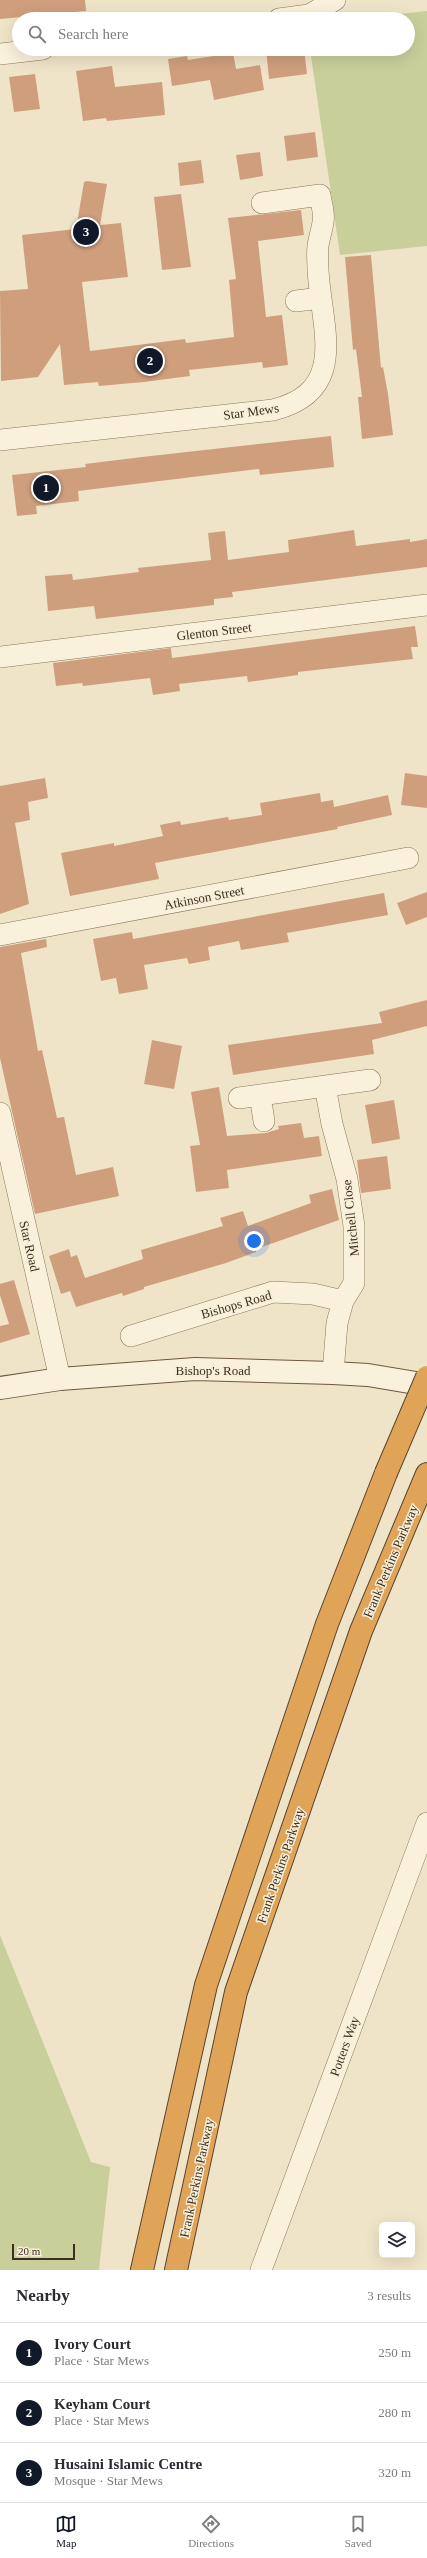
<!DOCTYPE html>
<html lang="en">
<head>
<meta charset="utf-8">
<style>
	body { margin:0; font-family:Georgia,serif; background:#f7f7f7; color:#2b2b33 }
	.controls { position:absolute; right:12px; bottom:12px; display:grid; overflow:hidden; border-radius:6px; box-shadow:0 4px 16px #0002 }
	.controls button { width:36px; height:36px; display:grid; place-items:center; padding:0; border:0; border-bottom:1px solid #e1e1e2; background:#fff; color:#2b2b33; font:20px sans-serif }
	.scale { position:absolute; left:12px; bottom:10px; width:63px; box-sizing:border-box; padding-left:4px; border:2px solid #3d2e20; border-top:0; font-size:11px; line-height:14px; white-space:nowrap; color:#3d2e20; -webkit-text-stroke:3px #f7eed8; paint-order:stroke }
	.you { position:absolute; left:254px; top:1241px; width:14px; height:14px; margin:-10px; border:3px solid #fff; border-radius:50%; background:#1a73e8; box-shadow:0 0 0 6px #1a73e833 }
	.badge { display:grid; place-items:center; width:26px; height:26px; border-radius:50%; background:#111827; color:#fff; font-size:13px; font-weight:700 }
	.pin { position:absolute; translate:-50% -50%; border:2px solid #fff; box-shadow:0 1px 4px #0006 }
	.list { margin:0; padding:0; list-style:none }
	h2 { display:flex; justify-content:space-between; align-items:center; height:52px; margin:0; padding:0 16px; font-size:17px }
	h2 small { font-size:13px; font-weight:400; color:#7c7c81 }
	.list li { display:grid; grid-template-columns:26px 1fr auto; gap:12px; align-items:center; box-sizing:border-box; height:60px; padding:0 16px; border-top:1px solid #e1e1e2 }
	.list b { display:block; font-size:15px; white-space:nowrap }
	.list p { margin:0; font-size:13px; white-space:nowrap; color:#7c7c81 }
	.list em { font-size:13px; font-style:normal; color:#7c7c81 }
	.icon { flex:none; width:22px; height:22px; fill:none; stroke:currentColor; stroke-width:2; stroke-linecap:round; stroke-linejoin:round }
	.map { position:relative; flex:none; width:427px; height:2270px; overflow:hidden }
	.search { position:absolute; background:#fff; box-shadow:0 4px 16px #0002; left:12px; right:12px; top:12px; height:44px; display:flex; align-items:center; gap:10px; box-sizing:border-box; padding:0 14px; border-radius:22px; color:#7c7c81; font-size:15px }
	.sheet { height:232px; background:#fff }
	nav { display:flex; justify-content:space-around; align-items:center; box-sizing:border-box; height:56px; border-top:1px solid #e1e1e2; background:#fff; font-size:11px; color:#7c7c81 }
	nav a { display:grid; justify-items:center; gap:2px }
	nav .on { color:#111827 }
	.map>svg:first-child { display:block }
	.green { fill:#c9cf9b }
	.building { fill:#cf9f7d }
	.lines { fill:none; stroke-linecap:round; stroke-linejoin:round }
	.street-casing { stroke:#8d765c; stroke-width:22 }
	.secondary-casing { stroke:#6f573f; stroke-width:24 }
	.highway-casing { stroke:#5b4430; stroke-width:24 }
	.street { stroke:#faf1dc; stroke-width:21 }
	.secondary { stroke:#faf1dc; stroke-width:22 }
	.highway { stroke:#e0a458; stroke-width:22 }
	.highway-bridge-casing { stroke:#5b4430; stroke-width:24; stroke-linecap:butt }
	.highway-bridge { stroke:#e0a458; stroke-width:22 }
	.labels { text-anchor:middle; stroke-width:3; stroke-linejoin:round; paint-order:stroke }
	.street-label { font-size:13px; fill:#3d2e20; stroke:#f7eed8 }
</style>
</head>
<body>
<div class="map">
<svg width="427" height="2270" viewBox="0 0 427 2270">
	<rect width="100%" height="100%" fill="#f0e4c8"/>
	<path class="green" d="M 427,11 L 427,246 L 340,255 L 310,49 L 408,49 L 408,19 L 352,19 Z
		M 0,1935 L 91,2162 L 110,2167 L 99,2270 L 0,2270 Z"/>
	<path class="building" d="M 0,0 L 85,0 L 86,11 L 0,19 Z
		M 266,49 L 304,49 L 307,74 L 269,79 Z
		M 233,53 L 236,69 L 260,65 L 264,90 L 214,100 L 210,80 L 172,86 L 168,59 L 187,56 L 188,60 Z
		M 112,66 L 115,87 L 162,82 L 165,115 L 107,121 L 106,118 L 83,121 L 76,71 Z
		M 35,74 L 40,109 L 14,112 L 9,77 Z
		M 315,132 L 318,157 L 287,161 L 284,136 Z
		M 260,152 L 263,176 L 240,180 L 236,155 Z
		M 201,160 L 204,183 L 180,186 L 178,163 Z
		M 87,181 L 107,184 L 100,225 L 121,223 L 128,277 L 82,282 L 90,351 L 185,339 L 186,343 L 234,337 L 229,280 L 236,279 L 228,218 L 301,210 L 304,235 L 258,241 L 266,317 L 282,315 L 288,365 L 263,368 L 262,362 L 189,370 L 190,376 L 144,382 L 99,386 L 98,382 L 64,385 L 60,344 L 38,377 L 1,381 L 0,291 L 28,289 L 22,235 L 76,229 L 84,182 Z
		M 181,194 L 191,267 L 162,270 L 154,197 Z
		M 371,255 L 381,368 L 383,367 L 388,394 L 393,435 L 362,439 L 358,397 L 362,397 L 356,349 L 353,350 L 345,257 Z
		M 331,436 L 334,467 L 260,475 L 259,469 L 78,491 L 79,501 L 36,506 L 37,514 L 17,516 L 12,475 L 86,467 L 85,464 L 142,457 Z
		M 354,530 L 356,546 L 410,539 L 410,542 L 427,539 L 427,567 L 232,592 L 233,597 L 214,599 L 214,605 L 96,619 L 94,606 L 48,611 L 45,576 L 72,574 L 73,580 L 139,572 L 138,568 L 211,560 L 208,533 L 225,531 L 228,560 L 289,552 L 288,540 Z
		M 415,626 L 418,647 L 411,647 L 413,659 L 298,672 L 298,675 L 248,682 L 247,676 L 179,684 L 180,691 L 153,695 L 150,678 L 83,686 L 82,683 L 56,686 L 53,663 L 171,648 L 172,658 Z
		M 405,773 L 427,776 L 427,808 L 401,805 Z
		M 45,778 L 48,798 L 28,802 L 30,820 L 15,823 L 29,904 L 0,914 L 0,786 Z
		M 320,793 L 321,802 L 333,800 L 334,807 L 388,795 L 392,815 L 337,827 L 338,829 L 155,863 L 159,879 L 70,896 L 61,853 L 114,843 L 114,846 L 163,836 L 160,825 L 180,821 L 181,825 L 228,817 L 229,820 L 262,815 L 260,803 Z
		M 427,892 L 427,917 L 406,925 L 397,903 Z
		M 384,893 L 388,915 L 287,933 L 289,942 L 241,950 L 239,941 L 208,947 L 210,960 L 189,964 L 187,958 L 144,965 L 148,989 L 119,994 L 116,978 L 101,981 L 93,939 L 132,932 L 133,939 Z
		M 46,939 L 47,947 L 21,953 L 38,1051 L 42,1050 L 57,1118 L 64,1117 L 76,1175 L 113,1167 L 119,1196 L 35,1214 L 0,1058 L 0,947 Z
		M 427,1000 L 427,1026 L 372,1040 L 374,1054 L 233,1075 L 228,1045 L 382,1023 L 379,1012 Z
		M 152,1040 L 182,1046 L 174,1089 L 144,1084 Z
		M 219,1087 L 227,1136 L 266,1133 L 279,1129 L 278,1126 L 301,1123 L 304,1138 L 319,1136 L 322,1156 L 227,1170 L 229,1188 L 196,1192 L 190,1146 L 200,1145 L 191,1092 Z
		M 394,1100 L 400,1139 L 372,1144 L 365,1105 Z
		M 387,1156 L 391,1189 L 361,1193 L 357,1160 Z
		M 332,1189 L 339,1220 L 256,1249 L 256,1252 L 226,1263 L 144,1287 L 144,1289 L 123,1296 L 122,1293 L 76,1307 L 70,1291 L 61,1294 L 49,1256 L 69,1249 L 71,1257 L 77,1255 L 85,1278 L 143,1259 L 141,1250 L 223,1226 L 220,1218 L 243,1211 L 248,1226 L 311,1203 L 309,1195 Z
		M 14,1280 L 30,1334 L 0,1343 L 0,1326 L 9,1324 L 0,1295 L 0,1284 Z"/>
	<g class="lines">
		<g class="street-casing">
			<path id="street" d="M 279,19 L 309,15 L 335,0
				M 0,54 L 43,49
				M 296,301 L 321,298
				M 0,440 L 273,410 C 350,391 321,327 318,270 C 318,263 317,254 318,246 C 319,238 322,230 323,222 C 325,214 321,203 320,195 L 262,203
				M 0,657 L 427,605
				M 0,935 L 408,858
				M 325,1086 L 332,1124 L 347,1179 L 354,1226 L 354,1283 L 343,1301
				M 260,1095 L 264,1121
				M 239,1098 L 370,1080
				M 0,1113 L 60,1379
				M 131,1336 L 273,1292 L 313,1294 L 343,1301 L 337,1323 L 333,1373
				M 261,2270 L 427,1823"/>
		</g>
		<g class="secondary-casing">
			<path id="secondary" d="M 0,1388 L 60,1379 L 195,1369 L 333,1373 L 368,1375 L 427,1385"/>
		</g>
		<g class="highway-casing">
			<path id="highway" d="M 142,2270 L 206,1985 L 327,1624 L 386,1473
				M 176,2270 L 236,1992 L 361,1631 L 427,1474"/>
		</g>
		<use href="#street" class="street"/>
		<use href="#secondary" class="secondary"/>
		<use href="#highway" class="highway"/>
		<g class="highway-bridge-casing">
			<path id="highway-bridge" d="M 386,1473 L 427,1377"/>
		</g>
		<use href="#highway-bridge" class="highway-bridge"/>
	</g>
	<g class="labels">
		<g class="street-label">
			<text transform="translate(251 411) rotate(-8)" y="5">Star Mews</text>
			<text transform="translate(214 631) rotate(-7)" y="5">Glenton Street</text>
			<text transform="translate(204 897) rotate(-11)" y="5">Atkinson Street</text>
			<text transform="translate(350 1218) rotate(-96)" y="5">Mitchell Close</text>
			<text transform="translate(30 1246) rotate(77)" y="5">Star Road</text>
			<text transform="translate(236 1304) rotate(-16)" y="5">Bishops Road</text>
			<text x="213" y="1375">Bishop's Road</text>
			<text transform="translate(390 1561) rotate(-67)" y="5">Frank Perkins Parkway</text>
			<text transform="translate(280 1865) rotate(-71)" y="5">Frank Perkins Parkway</text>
			<text transform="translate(344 2046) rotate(-70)" y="5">Potters Way</text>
			<text transform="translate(196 2178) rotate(-78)" y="5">Frank Perkins Parkway</text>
		</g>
	</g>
</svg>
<div class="controls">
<button><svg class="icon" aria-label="layers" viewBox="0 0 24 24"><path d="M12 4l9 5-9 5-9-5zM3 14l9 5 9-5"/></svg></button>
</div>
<div class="scale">20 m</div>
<div class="you"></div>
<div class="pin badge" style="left:46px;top:488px">1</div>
<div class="pin badge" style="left:150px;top:361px">2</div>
<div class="pin badge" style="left:86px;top:232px">3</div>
<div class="search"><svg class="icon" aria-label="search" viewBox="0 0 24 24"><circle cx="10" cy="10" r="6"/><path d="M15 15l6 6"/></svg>Search here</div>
</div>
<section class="sheet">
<h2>Nearby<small>3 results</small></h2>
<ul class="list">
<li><span class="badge">1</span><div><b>Ivory Court</b><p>Place · Star Mews</p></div><em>250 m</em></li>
<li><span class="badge">2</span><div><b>Keyham Court</b><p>Place · Star Mews</p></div><em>280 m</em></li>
<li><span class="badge">3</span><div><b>Husaini Islamic Centre</b><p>Mosque · Star Mews</p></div><em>320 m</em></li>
</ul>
</section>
<nav>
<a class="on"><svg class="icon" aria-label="map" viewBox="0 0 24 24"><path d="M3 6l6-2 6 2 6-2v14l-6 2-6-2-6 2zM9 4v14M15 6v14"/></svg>Map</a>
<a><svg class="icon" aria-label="directions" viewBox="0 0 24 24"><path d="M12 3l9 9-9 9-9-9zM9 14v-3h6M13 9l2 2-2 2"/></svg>Directions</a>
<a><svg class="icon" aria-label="saved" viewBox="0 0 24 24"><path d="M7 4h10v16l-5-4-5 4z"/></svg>Saved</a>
</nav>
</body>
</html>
